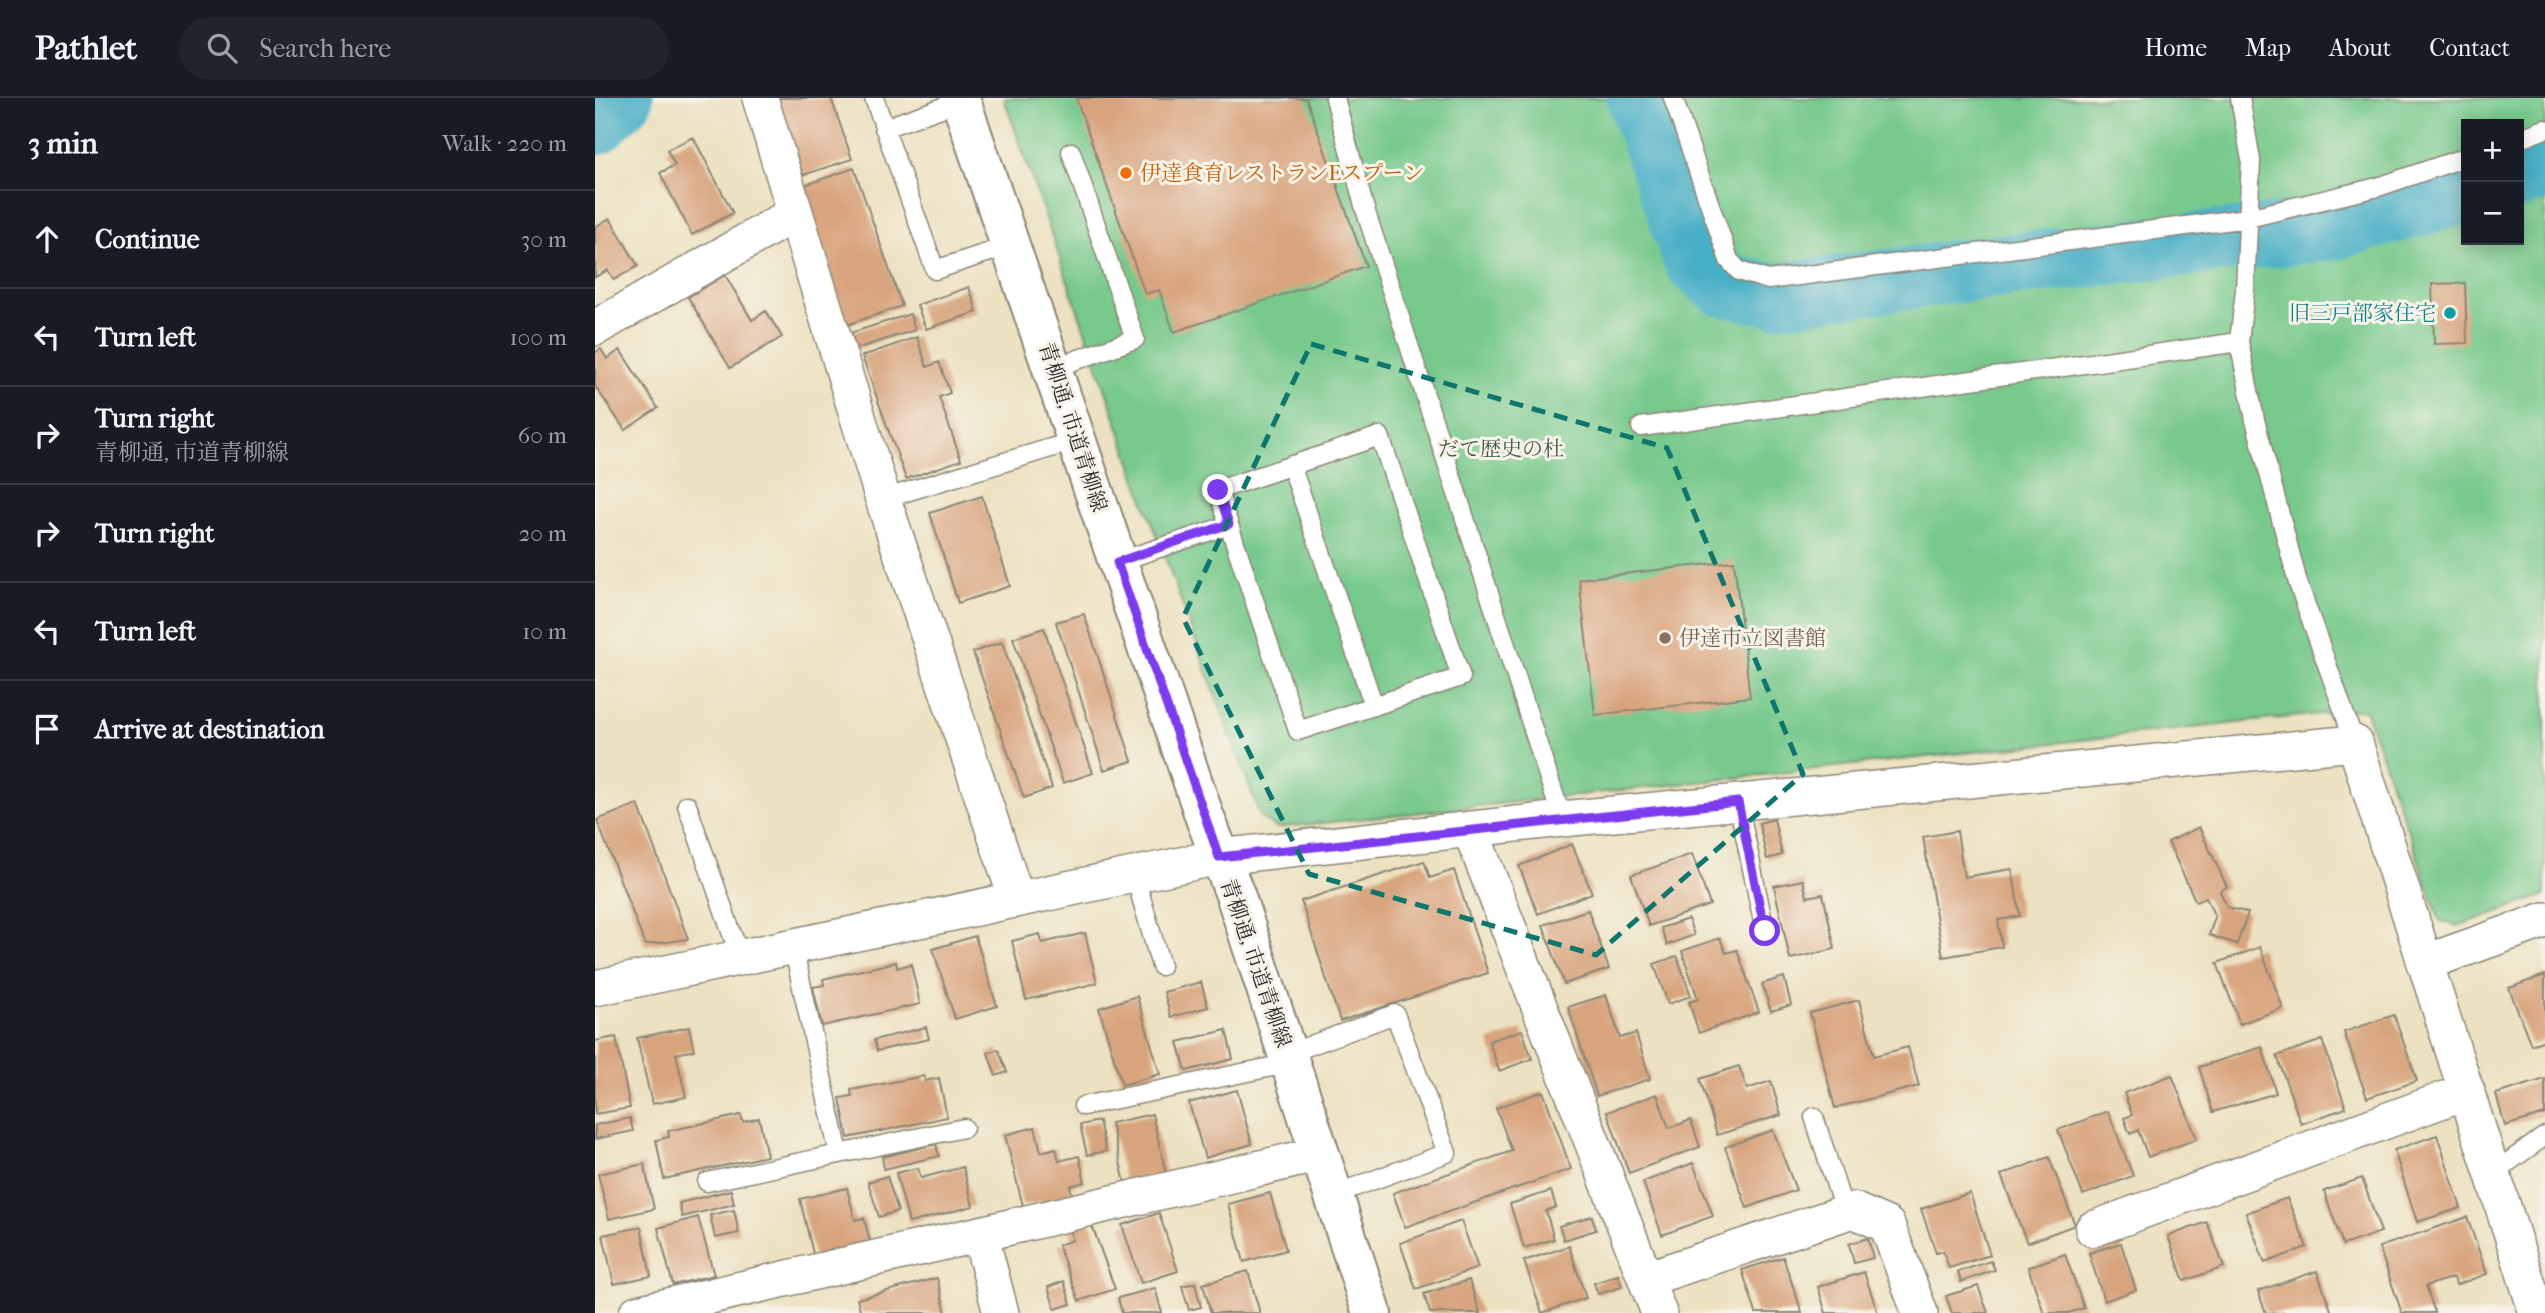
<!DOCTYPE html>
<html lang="en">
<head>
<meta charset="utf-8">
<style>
	body { margin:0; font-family:"IM FELL French Canon","Noto Serif JP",serif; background:#20242c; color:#f1f3f6 }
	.controls { position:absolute; right:21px; top:21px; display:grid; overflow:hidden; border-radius:0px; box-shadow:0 4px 18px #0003 }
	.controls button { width:63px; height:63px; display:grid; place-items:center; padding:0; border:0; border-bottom:2px solid #363941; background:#171b24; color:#f1f3f6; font:35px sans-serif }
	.stop { position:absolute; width:21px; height:21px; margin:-16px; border:5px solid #7c3aed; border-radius:50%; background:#fff }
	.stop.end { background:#7c3aed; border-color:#fff; box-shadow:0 2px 7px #0008 }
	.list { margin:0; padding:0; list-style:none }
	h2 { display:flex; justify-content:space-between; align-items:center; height:91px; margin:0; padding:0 28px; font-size:30px }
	h2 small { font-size:23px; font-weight:400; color:#9ea1a6 }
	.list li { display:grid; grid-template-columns:46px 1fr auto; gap:21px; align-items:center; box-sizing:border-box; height:98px; padding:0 28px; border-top:2px solid #363941 }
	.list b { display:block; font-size:26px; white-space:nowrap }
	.list p { margin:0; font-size:23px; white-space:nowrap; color:#9ea1a6 }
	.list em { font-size:23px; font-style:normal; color:#9ea1a6 }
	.icon { flex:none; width:38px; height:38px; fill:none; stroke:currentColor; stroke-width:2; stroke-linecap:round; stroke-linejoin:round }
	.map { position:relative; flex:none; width:1950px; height:1215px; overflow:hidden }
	header { display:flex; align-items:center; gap:42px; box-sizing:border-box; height:98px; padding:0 35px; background:#171b24; border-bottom:2px solid #363941 }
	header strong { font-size:33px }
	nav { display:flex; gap:38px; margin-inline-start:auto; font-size:24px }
	.search { width:490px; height:63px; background:#20242c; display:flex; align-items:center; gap:18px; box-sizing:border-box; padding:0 24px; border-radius:38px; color:#9ea1a6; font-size:26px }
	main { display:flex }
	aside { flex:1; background:#171b24 }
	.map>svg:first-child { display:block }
	.green { fill:#77c98c; stroke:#517a5c; stroke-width:2; fill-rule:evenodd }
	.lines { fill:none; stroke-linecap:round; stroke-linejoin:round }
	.river { stroke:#47afc6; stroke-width:63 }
	.building { fill:#d8a47e }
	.lane-casing { stroke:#8c8676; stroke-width:21 }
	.street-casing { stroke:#8c8676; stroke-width:38 }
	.secondary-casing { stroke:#8c8676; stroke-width:42 }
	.lane { stroke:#fff; stroke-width:18 }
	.street { stroke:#fff; stroke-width:35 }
	.secondary { stroke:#fff; stroke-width:38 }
	.route { stroke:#7c3aed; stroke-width:9 }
	.marked { fill:none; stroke:#0f766e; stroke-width:5; stroke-dasharray:14 9; stroke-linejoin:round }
	.food-dot { fill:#e8710a; stroke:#f7f3e8; stroke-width:2.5 }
	.culture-dot { fill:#0f9aa8; stroke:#f7f3e8; stroke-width:2.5 }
	.education-dot { fill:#8d6e63; stroke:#f7f3e8; stroke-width:2.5 }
	.labels { text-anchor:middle; stroke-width:6; stroke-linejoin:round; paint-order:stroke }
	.food-label { font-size:21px; fill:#c56008; stroke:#f7f3e8; text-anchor:start }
	.culture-label { font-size:21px; fill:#0d838f; stroke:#f7f3e8; text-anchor:end }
	.street-label { font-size:21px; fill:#2b2b2b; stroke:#f7f3e8 }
	.park-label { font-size:21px; fill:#425a48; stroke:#f7f3e8 }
	.education-label { font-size:21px; fill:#785e54; stroke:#f7f3e8; text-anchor:start }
</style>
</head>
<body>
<header>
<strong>Pathlet</strong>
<div class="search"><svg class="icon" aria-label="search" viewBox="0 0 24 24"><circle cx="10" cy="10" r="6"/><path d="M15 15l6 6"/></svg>Search here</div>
<nav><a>Home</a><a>Map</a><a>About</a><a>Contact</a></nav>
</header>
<main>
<aside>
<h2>3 min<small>Walk · 220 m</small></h2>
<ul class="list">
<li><svg class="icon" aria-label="ahead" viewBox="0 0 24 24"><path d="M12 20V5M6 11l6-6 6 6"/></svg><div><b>Continue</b></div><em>30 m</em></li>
<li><svg class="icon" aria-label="left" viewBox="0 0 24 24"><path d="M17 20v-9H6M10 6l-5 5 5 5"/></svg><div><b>Turn left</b></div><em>100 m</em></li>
<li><svg class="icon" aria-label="right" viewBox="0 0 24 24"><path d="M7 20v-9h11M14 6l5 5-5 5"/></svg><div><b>Turn right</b><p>青柳通, 市道青柳線</p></div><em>60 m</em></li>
<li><svg class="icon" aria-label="right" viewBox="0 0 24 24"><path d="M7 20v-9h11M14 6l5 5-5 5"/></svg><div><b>Turn right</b></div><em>20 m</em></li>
<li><svg class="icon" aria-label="left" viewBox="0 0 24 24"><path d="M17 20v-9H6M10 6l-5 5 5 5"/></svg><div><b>Turn left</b></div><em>10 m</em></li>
<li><svg class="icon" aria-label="arrive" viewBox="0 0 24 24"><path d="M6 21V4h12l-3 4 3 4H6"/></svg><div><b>Arrive at destination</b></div></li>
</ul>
</aside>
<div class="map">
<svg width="1950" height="1215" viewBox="0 0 1950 1215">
	<rect width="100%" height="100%" fill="#f7f3e8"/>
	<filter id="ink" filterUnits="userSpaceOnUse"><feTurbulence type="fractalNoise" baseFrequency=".0143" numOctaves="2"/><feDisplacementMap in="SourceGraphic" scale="14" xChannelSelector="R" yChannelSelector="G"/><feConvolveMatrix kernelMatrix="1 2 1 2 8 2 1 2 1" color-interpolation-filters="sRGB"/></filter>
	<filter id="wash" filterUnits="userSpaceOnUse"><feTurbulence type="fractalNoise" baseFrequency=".00686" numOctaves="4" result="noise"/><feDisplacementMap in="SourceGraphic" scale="28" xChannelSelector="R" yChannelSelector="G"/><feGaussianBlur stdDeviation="1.57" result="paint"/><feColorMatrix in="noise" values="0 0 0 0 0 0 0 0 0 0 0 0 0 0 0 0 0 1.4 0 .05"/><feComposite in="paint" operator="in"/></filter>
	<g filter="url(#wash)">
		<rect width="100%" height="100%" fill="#ece1c0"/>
		<path class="green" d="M 409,0 L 1950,0 L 1950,797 L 1863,828 L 1845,823 L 1770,611 L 682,730 L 666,720 L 550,405 ZM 1871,26 L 1924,26 L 1924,142 L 1871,142 Z"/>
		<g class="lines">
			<path class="river" d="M 1043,0 L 1100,163 L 1128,187 L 1181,197 L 1414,167 L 1737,131 L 1871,94
				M 0,26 L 27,0
				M 1924,79 L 1950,70"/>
		</g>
		<g id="blocks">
			<path class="building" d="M 182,0 L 236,0 L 257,61 L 208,77 Z
				M 481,0 L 711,0 L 771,168 L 579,234 L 564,192 L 550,196 Z
				M 98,39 L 138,115 L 97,137 L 65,75 L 80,67 L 72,52 Z
				M 259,70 L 307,208 L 252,227 L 204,89 Z
				M 15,120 L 43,168 L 19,182 L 13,172 L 0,179 L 0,129 Z
				M 130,177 L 157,222 L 171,213 L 187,239 L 135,270 L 93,199 Z
				M 1870,185 L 1872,245 L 1839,246 L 1837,186 Z
				M 374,189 L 382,214 L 331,231 L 322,207 Z
				M 315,216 L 320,232 L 261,251 L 256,235 Z
				M 322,239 L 332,269 L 344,264 L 355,295 L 344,299 L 366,362 L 311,381 L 267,258 Z
				M 6,251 L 12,261 L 25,252 L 63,310 L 30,332 L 0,288 L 0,255 Z
				M 387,398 L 415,488 L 363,505 L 335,415 Z
				M 1139,463 L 1155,599 L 1000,617 L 984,481 Z
				M 489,516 L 537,663 L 509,672 L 461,524 Z
				M 449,530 L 498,675 L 468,685 L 418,540 Z
				M 407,544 L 457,690 L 429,700 L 378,554 Z
				M 43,706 L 93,841 L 50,847 L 2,722 Z
				M 1179,721 L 1187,757 L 1172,761 L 1164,725 Z
				M 1604,729 L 1632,789 L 1625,793 L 1632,809 L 1653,815 L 1642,846 L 1614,837 L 1620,819 L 1611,799 L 1601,804 L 1573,744 Z
				M 1362,733 L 1369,779 L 1417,771 L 1425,818 L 1403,822 L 1407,849 L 1348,859 L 1328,739 Z
				M 977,746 L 997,795 L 943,816 L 924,768 Z
				M 1097,756 L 1115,807 L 1054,828 L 1036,777 Z
				M 829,763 L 835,780 L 859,772 L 893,875 L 745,923 L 706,803 Z
				M 1208,782 L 1212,799 L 1228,796 L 1240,851 L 1195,861 L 1179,788 Z
				M 993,812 L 1014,871 L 969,886 L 948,827 Z
				M 1093,821 L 1099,837 L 1072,847 L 1066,830 Z
				M 490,835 L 502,885 L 431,902 L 417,843 L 445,836 L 447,845 Z
				M 380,838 L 402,908 L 360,921 L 338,851 Z
				M 1125,840 L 1131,855 L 1142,852 L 1164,914 L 1104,935 L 1094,904 L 1103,901 L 1087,853 Z
				M 1665,849 L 1688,910 L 1645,926 L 1622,865 Z
				M 1082,858 L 1096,898 L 1073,906 L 1059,866 Z
				M 301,864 L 302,870 L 316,866 L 325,906 L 227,928 L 218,889 L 229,887 L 228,881 Z
				M 1950,877 L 1950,942 L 1936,947 L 1914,890 Z
				M 1189,879 L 1196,907 L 1176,913 L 1167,886 Z
				M 606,884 L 613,909 L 576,919 L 569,894 Z
				M 1011,897 L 1025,940 L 1041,935 L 1055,981 L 1002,998 L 973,909 Z
				M 542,898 L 565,976 L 527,987 L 504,910 Z
				M 1264,902 L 1279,958 L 1313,949 L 1324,988 L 1240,1010 L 1215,915 Z
				M 1799,917 L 1822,983 L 1772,1000 L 1749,934 Z
				M 94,929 L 99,952 L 81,956 L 91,999 L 57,1006 L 42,940 Z
				M 331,929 L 334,941 L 282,953 L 279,942 Z
				M 631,932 L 638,961 L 591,973 L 583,944 Z
				M 927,932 L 937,961 L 904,973 L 894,943 Z
				M 21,939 L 35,1010 L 0,1016 L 0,943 Z
				M 1727,942 L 1751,1010 L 1706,1026 L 1682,958 Z
				M 1667,949 L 1681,995 L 1618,1014 L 1604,969 Z
				M 403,951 L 412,974 L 401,978 L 393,955 Z
				M 1144,968 L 1152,991 L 1176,983 L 1186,1017 L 1122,1037 L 1105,981 Z
				M 1577,977 L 1602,1041 L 1553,1059 L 1543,1032 L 1535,1036 L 1529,1020 L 1537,1017 L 1529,995 Z
				M 329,978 L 330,983 L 344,980 L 352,1019 L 253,1040 L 245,1000 L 257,998 L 256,992 Z
				M 1950,981 L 1950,1016 L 1910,1028 L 1901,996 Z
				M 642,992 L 657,1046 L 610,1060 L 594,1005 Z
				M 948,993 L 976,1071 L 810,1129 L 798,1095 L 917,1053 L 901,1010 Z
				M 1062,996 L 1074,1030 L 1096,1022 L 1105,1049 L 1034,1075 L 1012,1014 Z
				M 1513,1013 L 1538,1078 L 1488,1097 L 1463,1032 Z
				M 557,1016 L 571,1075 L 530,1085 L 516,1025 Z
				M 146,1017 L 148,1024 L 164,1020 L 172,1058 L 69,1081 L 61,1042 L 74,1039 L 73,1033 Z
				M 35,1020 L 38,1033 L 0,1041 L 0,1027 Z
				M 504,1023 L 511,1053 L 492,1057 L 485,1027 Z
				M 440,1029 L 446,1054 L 461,1050 L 464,1063 L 484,1058 L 490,1084 L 475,1088 L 477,1096 L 428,1108 L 410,1037 Z
				M 1178,1032 L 1201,1092 L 1152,1110 L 1130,1049 Z
				M 1842,1037 L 1866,1110 L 1822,1124 L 1799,1052 Z
				M 341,1046 L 344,1058 L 289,1071 L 287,1059 Z
				M 1454,1059 L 1480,1127 L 1432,1145 L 1406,1077 Z
				M 1098,1065 L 1118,1118 L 1067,1137 L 1048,1084 Z
				M 49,1066 L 59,1111 L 14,1121 L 3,1076 Z
				M 368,1069 L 378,1108 L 314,1125 L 301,1075 L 323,1070 L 326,1080 Z
				M 292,1078 L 303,1113 L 284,1119 L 273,1084 Z
				M 1767,1080 L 1786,1134 L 1748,1147 L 1729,1093 Z
				M 252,1090 L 260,1122 L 269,1120 L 276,1147 L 219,1160 L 205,1101 Z
				M 136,1092 L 139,1106 L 87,1119 L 84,1105 Z
				M 956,1093 L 961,1109 L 951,1113 L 959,1141 L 929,1150 L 915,1106 Z
				M 675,1095 L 691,1152 L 649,1164 L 633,1106 Z
				M 1375,1095 L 1395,1157 L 1354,1170 L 1348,1153 L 1341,1155 L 1326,1111 Z
				M 1692,1100 L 1712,1149 L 1670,1165 L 1651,1115 Z
				M 139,1112 L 144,1135 L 120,1140 L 115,1117 Z
				M 564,1115 L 583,1173 L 546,1185 L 527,1127 Z
				M 997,1118 L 1001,1132 L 969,1142 L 964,1128 Z
				M 103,1119 L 119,1177 L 78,1187 L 63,1130 Z
				M 1872,1119 L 1892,1176 L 1861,1187 L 1859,1179 L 1831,1188 L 1840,1215 L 1807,1215 L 1784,1149 Z
				M 495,1122 L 520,1191 L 484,1203 L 463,1147 L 478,1142 L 474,1130 Z
				M 866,1123 L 883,1170 L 821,1191 L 805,1145 Z
				M 1612,1124 L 1629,1169 L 1589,1183 L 1573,1138 Z
				M 46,1129 L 56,1178 L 19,1186 L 8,1137 Z
				M 1273,1140 L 1278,1160 L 1259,1165 L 1254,1146 Z
				M 1526,1145 L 1541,1192 L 1509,1203 L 1494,1155 Z
				M 974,1148 L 991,1200 L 947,1215 L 929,1163 Z
				M 1470,1156 L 1489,1210 L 1473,1215 L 1449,1215 L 1433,1169 Z
				M 1188,1159 L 1207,1215 L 1161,1215 L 1147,1172 Z
				M 1396,1163 L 1400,1172 L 1366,1184 L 1363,1174 Z
				M 653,1173 L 665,1215 L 616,1215 L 608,1186 Z
				M 1722,1173 L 1737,1215 L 1671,1215 L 1663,1193 Z
				M 1269,1174 L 1283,1215 L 1231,1215 L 1223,1189 Z
				M 1023,1177 L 1027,1189 L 1003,1196 L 999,1185 Z
				M 342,1180 L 351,1215 L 266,1215 L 262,1201 Z
				M 874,1182 L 885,1215 L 835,1215 L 829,1196 Z
				M 469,1183 L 476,1206 L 460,1211 L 453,1189 Z
				M 600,1185 L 606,1209 L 594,1212 L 587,1188 Z
				M 1383,1188 L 1393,1215 L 1357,1215 L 1351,1198 Z
				M 560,1190 L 567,1215 L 527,1215 L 523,1200 Z"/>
		</g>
	</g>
	<g filter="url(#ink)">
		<use href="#blocks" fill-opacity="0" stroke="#8c8676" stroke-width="2"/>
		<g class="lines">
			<g class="lane-casing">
				<path id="lane" d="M 279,0 L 340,172 L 416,147
					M 740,0 L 769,108 L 967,721
					M 1078,0 L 1134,162 L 1144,173 L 1173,182 L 1653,120 L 1783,89 L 1871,59
					M 1645,0 L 1656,62 L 1650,192 L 1644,244 L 1660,322 L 1703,485 L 1760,645
					M 289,30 L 366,3
					M 1924,41 L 1950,31
					M 459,270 L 540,241 L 476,54
					M 1046,329 L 1644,244
					M 696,367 L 779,608
					M 288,401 L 482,342
					M 522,464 L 634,427 L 703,633 L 866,579 L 785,338 L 623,392 L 634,427
					M 1143,704 L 1170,833
					M 92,707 L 145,859
					M 539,775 L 566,868
					M 692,956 L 800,916 L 852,1055 L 738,1097
					M 488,1008 L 696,965
					M 1219,1019 L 1250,1115
					M 244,1056 L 369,1030
					M 1898,1075 L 1950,1038
					M 112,1084 L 244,1056 L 198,848"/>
			</g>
			<g class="street-casing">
				<path id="street" d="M 165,0 L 288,401 L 421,799
					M 0,230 L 199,116
					M 875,731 L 1064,1215
					M 1829,865 L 1950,822
					M 0,890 L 624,759 L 967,721 L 1760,645 L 1942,1215
					M 1498,1131 L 1872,993
					M 1051,1181 L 1258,1112 L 1292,1127 L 1325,1215
					M 42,1215 L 385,1136
					M 406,1215 L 385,1136 L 725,1056"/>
			</g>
			<g class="secondary-casing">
				<path id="secondary" d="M 365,0 L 610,720 L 641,799 L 777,1215"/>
			</g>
			<use href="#lane" class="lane"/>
			<use href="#street" class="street"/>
			<use href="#secondary" class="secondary"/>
		</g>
	</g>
	<g class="lines" filter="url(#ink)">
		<path class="route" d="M 623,392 L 634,426 L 522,464 L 624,759 L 1143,704 L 1170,833"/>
	</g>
	<path class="marked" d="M 716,246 L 1072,350 L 1208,676 L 1001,857 L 714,776 L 588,520 Z"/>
	<circle class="food-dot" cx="531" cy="75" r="7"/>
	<circle class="culture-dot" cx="1855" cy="215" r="7"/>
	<circle class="education-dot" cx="1070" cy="540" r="7"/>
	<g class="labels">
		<g class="food-label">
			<text x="545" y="82">伊達食育レストランEスプーン</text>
		</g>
		<g class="culture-label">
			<text x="1841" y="222">旧三戸部家住宅</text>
		</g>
		<g class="street-label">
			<text transform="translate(478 329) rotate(72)" y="7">青柳通, 市道青柳線</text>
			<text transform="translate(661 865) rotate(71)" y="7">青柳通, 市道青柳線</text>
		</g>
		<g class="park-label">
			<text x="906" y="358">だて歴史の杜</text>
		</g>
		<g class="education-label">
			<text x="1084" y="547">伊達市立図書館</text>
		</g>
	</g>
</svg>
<div class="controls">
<button>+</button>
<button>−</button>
</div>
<div class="stop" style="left:1170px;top:833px"></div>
<div class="stop end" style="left:623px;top:392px"></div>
</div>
</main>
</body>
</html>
